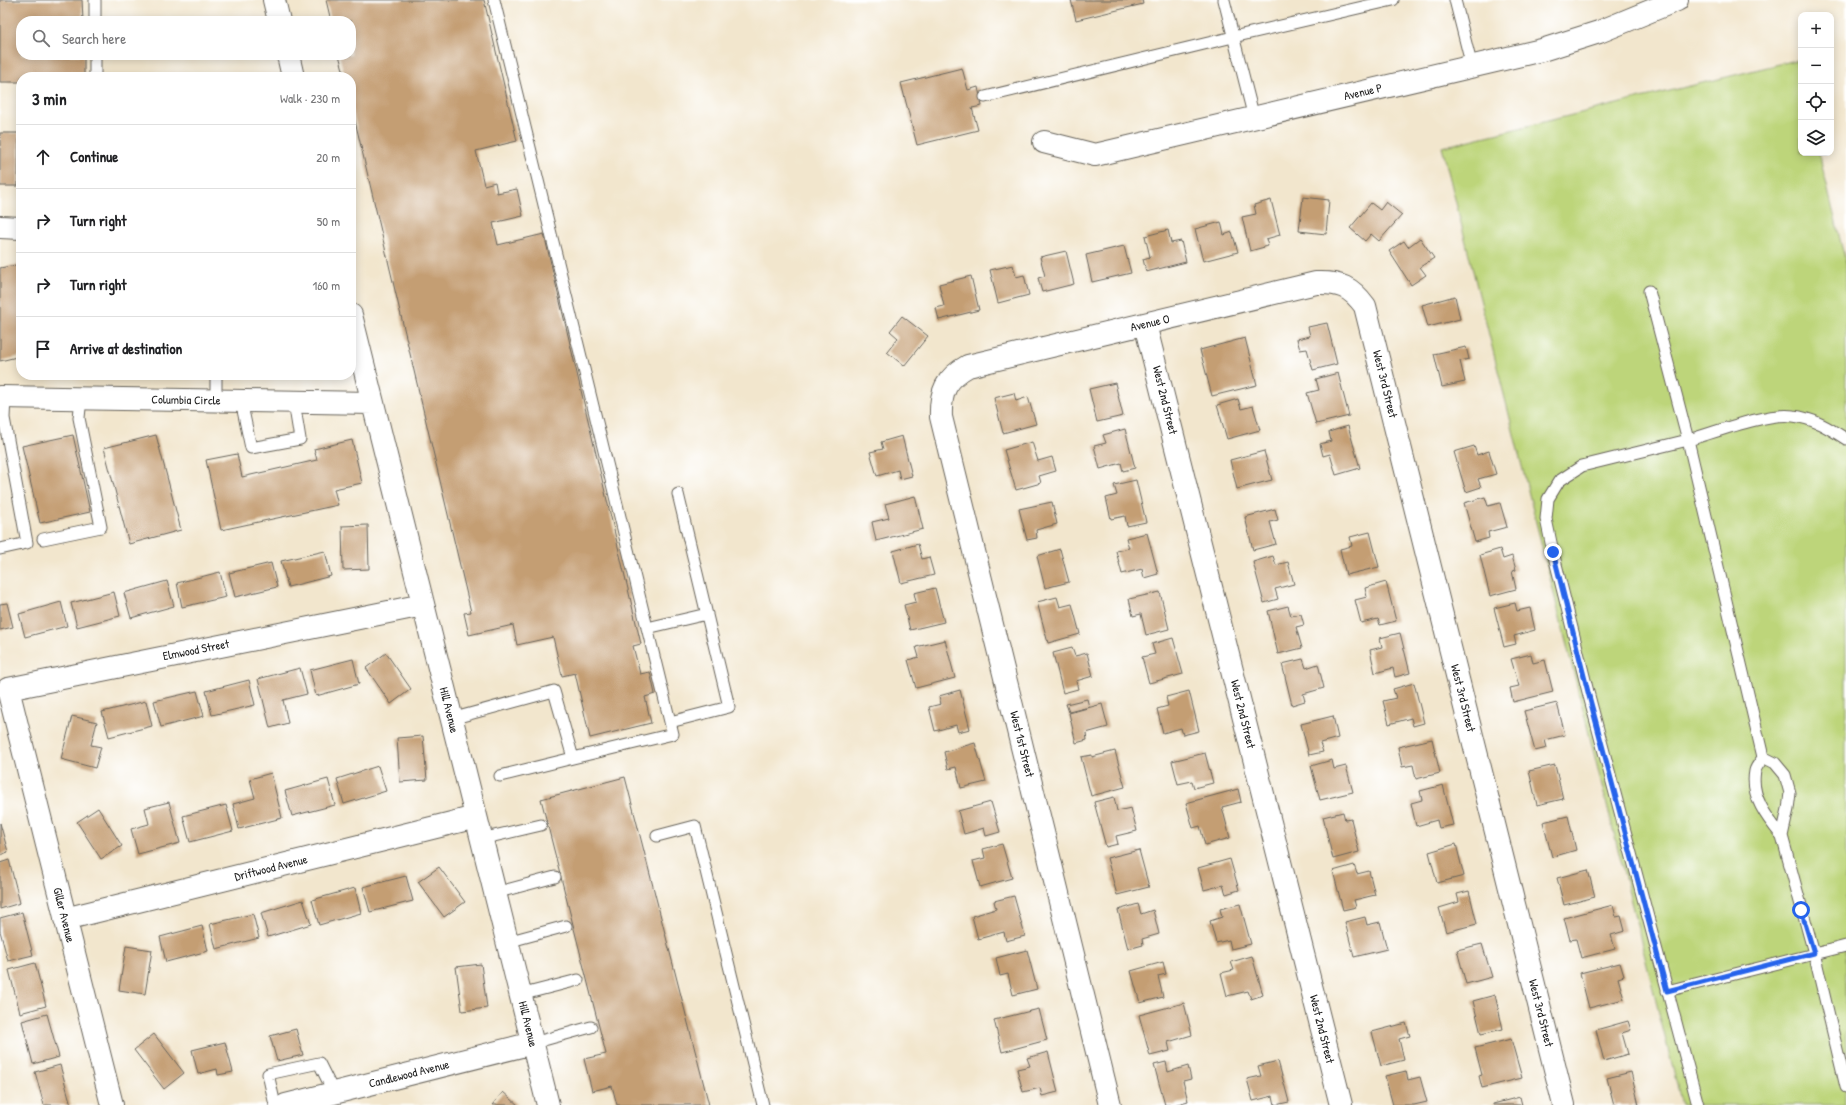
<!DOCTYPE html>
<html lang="en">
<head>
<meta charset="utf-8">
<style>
	body { margin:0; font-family:"Patrick Hand",sans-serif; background:#f6f6f6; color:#202124 }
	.controls { position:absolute; right:12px; top:12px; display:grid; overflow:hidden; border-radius:8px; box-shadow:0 2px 10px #0003 }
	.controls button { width:36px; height:36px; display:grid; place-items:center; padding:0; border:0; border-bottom:1px solid #e0e0e0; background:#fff; color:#202124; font:20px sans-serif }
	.stop { position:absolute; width:12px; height:12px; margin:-9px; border:3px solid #2563eb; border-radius:50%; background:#fff }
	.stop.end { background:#2563eb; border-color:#fff; box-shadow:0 1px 4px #0008 }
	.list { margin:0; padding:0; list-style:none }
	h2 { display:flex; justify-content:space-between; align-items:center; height:52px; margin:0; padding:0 16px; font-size:17px }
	h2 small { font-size:13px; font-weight:400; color:#757577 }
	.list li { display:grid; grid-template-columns:26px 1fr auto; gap:12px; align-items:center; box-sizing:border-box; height:64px; padding:0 16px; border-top:1px solid #e0e0e0 }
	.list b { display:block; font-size:15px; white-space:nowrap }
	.list em { font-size:13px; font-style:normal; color:#757577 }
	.icon { flex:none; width:22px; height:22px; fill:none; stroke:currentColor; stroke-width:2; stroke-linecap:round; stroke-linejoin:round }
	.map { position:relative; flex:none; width:1846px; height:1105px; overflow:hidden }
	.search { position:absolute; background:#fff; box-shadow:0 2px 10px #0003; left:16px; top:16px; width:340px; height:44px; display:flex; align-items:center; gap:10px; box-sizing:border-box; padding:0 14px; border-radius:16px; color:#757577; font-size:15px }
	.panel { position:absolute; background:#fff; box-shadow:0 2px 10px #0003; left:16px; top:72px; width:340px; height:308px; border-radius:16px }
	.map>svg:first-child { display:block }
	.green { fill:#bdd57a; stroke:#6c784b }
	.building { fill:#c49e73 }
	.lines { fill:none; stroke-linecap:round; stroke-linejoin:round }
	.lane-casing { stroke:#67635a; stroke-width:13 }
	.street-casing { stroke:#67635a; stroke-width:24 }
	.lane { stroke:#fff; stroke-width:11 }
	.street { stroke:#fff; stroke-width:22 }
	.route { stroke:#2563eb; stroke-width:5 }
	.labels { text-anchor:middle; stroke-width:4; stroke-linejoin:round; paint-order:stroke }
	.street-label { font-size:12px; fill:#1c1c1c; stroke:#fff }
</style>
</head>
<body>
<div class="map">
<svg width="1846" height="1105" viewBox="0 0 1846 1105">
	<rect width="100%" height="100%" fill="#fff"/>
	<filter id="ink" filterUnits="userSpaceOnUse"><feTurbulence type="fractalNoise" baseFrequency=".025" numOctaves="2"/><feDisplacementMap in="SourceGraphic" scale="8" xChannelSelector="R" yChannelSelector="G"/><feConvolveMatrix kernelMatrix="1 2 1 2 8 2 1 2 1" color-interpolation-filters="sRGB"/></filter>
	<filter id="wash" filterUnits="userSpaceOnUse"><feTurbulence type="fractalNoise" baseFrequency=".012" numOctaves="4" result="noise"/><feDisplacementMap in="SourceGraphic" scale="16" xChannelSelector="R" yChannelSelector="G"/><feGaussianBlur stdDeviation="0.9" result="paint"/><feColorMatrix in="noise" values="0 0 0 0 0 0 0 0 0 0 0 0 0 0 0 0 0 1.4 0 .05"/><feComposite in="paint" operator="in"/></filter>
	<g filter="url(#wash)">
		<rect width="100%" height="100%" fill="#f2e6cd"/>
		<path class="green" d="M 1796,60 L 1801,82 L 1801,153 L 1819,153 L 1846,264 L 1846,1105 L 1682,1105 L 1442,147 Z"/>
		<g id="blocks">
			<path class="building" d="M 0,0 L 82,0 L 83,21 L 21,21 L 21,55 L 84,55 L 84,77 L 21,77 L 21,82 L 0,82 Z
				M 326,0 L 484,0 L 517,141 L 476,151 L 484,185 L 495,182 L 497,193 L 517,189 L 523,216 L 493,223 L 498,245 L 544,234 L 641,644 L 633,646 L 640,674 L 650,672 L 655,694 L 645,697 L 651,723 L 590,738 L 575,673 L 562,676 L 553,637 L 517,645 L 513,625 L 469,635 L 464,613 L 471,612 L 351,104 L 351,77 L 345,77 L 339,55 L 351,55 L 351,21 L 331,21 Z
				M 1071,0 L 1142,0 L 1143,4 L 1076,20 Z
				M 962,68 L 968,90 L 978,87 L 982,106 L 972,108 L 978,130 L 917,145 L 901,83 Z
				M 0,133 L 19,133 L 18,186 L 0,186 Z
				M 1303,197 L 1329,200 L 1326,234 L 1299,231 Z
				M 1271,200 L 1280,235 L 1266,239 L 1268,246 L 1250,251 L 1242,217 L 1256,214 L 1254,205 Z
				M 1386,202 L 1402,215 L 1379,241 L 1371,234 L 1365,241 L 1350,228 L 1371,203 L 1380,210 Z
				M 1221,222 L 1224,235 L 1232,232 L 1238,252 L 1203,261 L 1195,229 Z
				M 1168,230 L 1171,243 L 1181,241 L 1186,262 L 1146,272 L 1143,259 L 1150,257 L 1145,236 Z
				M 1420,238 L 1434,258 L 1420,267 L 1426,275 L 1411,285 L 1389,251 L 1404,241 L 1408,247 Z
				M 1124,246 L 1131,273 L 1092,282 L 1086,255 Z
				M 1066,251 L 1074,284 L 1042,292 L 1038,278 L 1045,276 L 1040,257 Z
				M 21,264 L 21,356 L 0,361 L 0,268 Z
				M 1013,265 L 1016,277 L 1024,275 L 1029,295 L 998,303 L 990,270 Z
				M 971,276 L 979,310 L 939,320 L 936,308 L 944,306 L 939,284 Z
				M 1455,296 L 1460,319 L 1428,327 L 1422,305 Z
				M 902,316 L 928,336 L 904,366 L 887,352 L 898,338 L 890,331 Z
				M 1327,323 L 1337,364 L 1313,370 L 1307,349 L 1300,350 L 1297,339 L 1310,336 L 1308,327 Z
				M 1245,338 L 1257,385 L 1212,396 L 1200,350 Z
				M 1466,347 L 1469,359 L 1460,361 L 1465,382 L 1442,387 L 1434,354 Z
				M 1338,373 L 1349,416 L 1316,424 L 1307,393 L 1319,390 L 1316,379 Z
				M 1115,383 L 1123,416 L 1097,422 L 1089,389 Z
				M 1014,393 L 1016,401 L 1028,397 L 1036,424 L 1003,433 L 994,398 Z
				M 1238,399 L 1241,409 L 1253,406 L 1260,430 L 1227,439 L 1217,405 Z
				M 1348,426 L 1360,468 L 1336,475 L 1330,454 L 1323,456 L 1320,444 L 1331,441 L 1329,432 Z
				M 1125,429 L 1135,468 L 1123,471 L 1121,463 L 1100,469 L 1094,446 L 1106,443 L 1103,435 Z
				M 73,435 L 90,512 L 40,523 L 22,446 Z
				M 156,435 L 181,530 L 129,544 L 104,448 Z
				M 902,436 L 912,476 L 900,479 L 898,470 L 877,476 L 870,452 L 883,449 L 881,442 Z
				M 352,440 L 362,483 L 334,489 L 338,505 L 221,530 L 206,460 L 237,454 L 242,477 L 317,460 L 314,449 Z
				M 1032,442 L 1038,461 L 1052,457 L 1056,471 L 1039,476 L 1041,483 L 1016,490 L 1004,450 Z
				M 1474,446 L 1477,455 L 1489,451 L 1496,474 L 1478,479 L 1481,487 L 1466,492 L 1454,452 Z
				M 1264,451 L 1272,480 L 1237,489 L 1230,460 Z
				M 1136,480 L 1146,522 L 1127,526 L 1125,516 L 1111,519 L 1106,498 L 1117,495 L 1114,485 Z
				M 915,496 L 923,529 L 876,541 L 872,522 L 889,518 L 885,504 Z
				M 1485,497 L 1488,506 L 1500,503 L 1507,527 L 1488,532 L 1489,538 L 1475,542 L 1464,503 Z
				M 1052,502 L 1057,524 L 1036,530 L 1037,538 L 1027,540 L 1019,509 Z
				M 1275,509 L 1278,520 L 1270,522 L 1276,544 L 1253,550 L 1245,517 Z
				M 368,525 L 369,569 L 343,570 L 342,526 Z
				M 1370,532 L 1379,567 L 1346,575 L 1340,549 L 1352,546 L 1350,537 Z
				M 1147,533 L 1158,574 L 1144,578 L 1142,569 L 1122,574 L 1116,551 L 1129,548 L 1126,538 Z
				M 918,544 L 922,559 L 929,557 L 934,575 L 901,583 L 893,551 Z
				M 1060,549 L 1069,582 L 1045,588 L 1037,556 Z
				M 1500,549 L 1503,559 L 1512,556 L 1516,570 L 1512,571 L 1516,589 L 1490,596 L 1480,555 Z
				M 325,551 L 331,576 L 288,587 L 281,561 Z
				M 1273,556 L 1276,565 L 1288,562 L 1294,584 L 1275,589 L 1278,599 L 1264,603 L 1253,562 Z
				M 271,563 L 277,587 L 235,597 L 229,573 Z
				M 220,572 L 226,597 L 182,607 L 177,583 Z
				M 167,581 L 174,606 L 131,618 L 124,593 Z
				M 1386,582 L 1396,621 L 1380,625 L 1378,619 L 1361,623 L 1355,600 L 1367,597 L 1365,588 Z
				M 935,588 L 944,622 L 910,630 L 904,605 L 916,602 L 914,593 Z
				M 114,592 L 120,616 L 77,627 L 71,603 Z
				M 1160,592 L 1169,629 L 1146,635 L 1141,614 L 1133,616 L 1129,599 Z
				M 1057,597 L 1060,607 L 1072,604 L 1080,634 L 1048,643 L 1037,602 Z
				M 61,602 L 67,626 L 25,637 L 19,614 Z
				M 7,603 L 13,627 L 0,630 L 0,604 Z
				M 1515,603 L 1517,611 L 1530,608 L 1535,630 L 1514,636 L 1516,644 L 1504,647 L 1494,608 Z
				M 1288,606 L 1291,616 L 1301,614 L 1304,625 L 1296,627 L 1302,648 L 1278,654 L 1268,611 Z
				M 1400,633 L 1410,673 L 1395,677 L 1393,668 L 1375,673 L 1370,650 L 1382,647 L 1380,638 Z
				M 1173,638 L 1183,674 L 1149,683 L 1142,657 L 1155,654 L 1152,644 Z
				M 945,640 L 955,678 L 916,688 L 908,660 L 919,657 L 916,647 Z
				M 1072,648 L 1075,656 L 1087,653 L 1093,676 L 1076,681 L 1078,689 L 1063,693 L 1053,653 Z
				M 386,653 L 411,689 L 391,704 L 366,668 Z
				M 1531,654 L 1533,663 L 1545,660 L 1553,692 L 1513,702 L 1510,688 L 1519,686 L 1511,659 Z
				M 353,659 L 359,684 L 316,696 L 310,670 Z
				M 1303,659 L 1306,668 L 1318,664 L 1324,688 L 1303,694 L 1305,701 L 1292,705 L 1282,664 Z
				M 300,668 L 307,694 L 283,700 L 288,723 L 270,728 L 258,679 Z
				M 249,680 L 255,705 L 212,715 L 206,691 Z
				M 1414,683 L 1424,723 L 1413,726 L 1411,718 L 1389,724 L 1383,701 L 1396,698 L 1393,689 Z
				M 960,690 L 970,729 L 958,732 L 956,725 L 935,731 L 929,707 L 941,704 L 939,696 Z
				M 197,691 L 204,716 L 161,727 L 154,701 Z
				M 1189,691 L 1199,731 L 1183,735 L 1181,728 L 1163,733 L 1157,709 L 1168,706 L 1166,697 Z
				M 1087,699 L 1089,707 L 1069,712 L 1066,704 Z
				M 146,701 L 152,726 L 109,737 L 102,712 Z
				M 1557,703 L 1565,735 L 1545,740 L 1547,748 L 1535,751 L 1524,711 Z
				M 1102,704 L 1108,727 L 1086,733 L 1087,740 L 1076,743 L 1069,713 Z
				M 72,716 L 97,722 L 91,745 L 101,747 L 95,768 L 61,759 Z
				M 1333,716 L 1338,738 L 1320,743 L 1323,752 L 1309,755 L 1301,724 Z
				M 423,736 L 427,780 L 400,782 L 397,738 Z
				M 1432,739 L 1440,773 L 1416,779 L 1413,765 L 1402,767 L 1398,747 Z
				M 975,743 L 986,782 L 961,788 L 956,767 L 948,769 L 944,752 Z
				M 1115,751 L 1125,787 L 1091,796 L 1081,757 L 1092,755 L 1092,757 Z
				M 1205,753 L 1213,783 L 1194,788 L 1192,781 L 1178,784 L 1172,761 Z
				M 1332,760 L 1334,769 L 1346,766 L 1353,792 L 1320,800 L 1311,766 Z
				M 1555,765 L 1563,799 L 1537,805 L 1529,771 Z
				M 378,766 L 386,791 L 344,804 L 337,779 Z
				M 271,773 L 282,818 L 239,829 L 233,804 L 255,798 L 250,779 Z
				M 625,777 L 709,1105 L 617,1105 L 612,1086 L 592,1091 L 584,1059 L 606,1054 L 541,799 Z
				M 328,779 L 335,805 L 292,816 L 285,791 Z
				M 1443,785 L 1453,825 L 1439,828 L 1437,820 L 1416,826 L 1411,803 L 1422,800 L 1420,791 Z
				M 1238,789 L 1241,802 L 1222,807 L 1230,838 L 1205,845 L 1200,826 L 1193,828 L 1186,803 Z
				M 1114,797 L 1117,811 L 1131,808 L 1137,831 L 1116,836 L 1118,844 L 1106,847 L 1094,802 Z
				M 169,802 L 180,843 L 138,854 L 131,829 L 149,824 L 145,808 Z
				M 991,802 L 1000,832 L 986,836 L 984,828 L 964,834 L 958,811 Z
				M 226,805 L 233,831 L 190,842 L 183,816 Z
				M 98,808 L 122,846 L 101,859 L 77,822 Z
				M 1343,812 L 1345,820 L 1351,819 L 1359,852 L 1333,859 L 1323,817 Z
				M 1568,816 L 1576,850 L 1552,857 L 1543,822 Z
				M 0,823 L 8,852 L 0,855 Z
				M 1002,844 L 1012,878 L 980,887 L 973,861 L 985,858 L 983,849 Z
				M 1456,844 L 1464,876 L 1437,883 L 1429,852 Z
				M 1139,850 L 1149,887 L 1117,895 L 1107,858 Z
				M 1230,859 L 1239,890 L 1226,894 L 1223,885 L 1204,890 L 1198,868 Z
				M 9,860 L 20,903 L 0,909 L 0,863 Z
				M 1354,865 L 1357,874 L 1369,871 L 1375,895 L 1354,900 L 1356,907 L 1343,910 L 1333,871 Z
				M 439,867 L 465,902 L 444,917 L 418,882 Z
				M 1588,870 L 1595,897 L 1564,905 L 1557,878 Z
				M 406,876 L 413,901 L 370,912 L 363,887 Z
				M 355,888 L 361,913 L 319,925 L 312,900 Z
				M 1469,891 L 1477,924 L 1446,932 L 1439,908 L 1459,902 L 1457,894 Z
				M 1014,896 L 1025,936 L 1006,941 L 1004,932 L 978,939 L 972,916 L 996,909 L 994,901 Z
				M 303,900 L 311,924 L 268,937 L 261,913 Z
				M 1138,904 L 1141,914 L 1153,910 L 1159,934 L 1142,939 L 1143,945 L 1128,949 L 1118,910 Z
				M 1240,904 L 1251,944 L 1231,949 L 1229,940 L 1216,943 L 1210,921 L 1222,917 L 1220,909 Z
				M 1613,905 L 1616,917 L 1621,916 L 1625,931 L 1611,935 L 1615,949 L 1581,958 L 1576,939 L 1570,940 L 1564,918 Z
				M 22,912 L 33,955 L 8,961 L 0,931 L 0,918 Z
				M 253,914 L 259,938 L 216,949 L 210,924 Z
				M 1365,917 L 1367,925 L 1380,922 L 1387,949 L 1354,957 L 1345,922 Z
				M 202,926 L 208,951 L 166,962 L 160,937 Z
				M 1482,944 L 1492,977 L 1466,984 L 1457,950 Z
				M 126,946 L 152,950 L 145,994 L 119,990 Z
				M 1027,950 L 1037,989 L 1013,995 L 1008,974 L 1000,976 L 996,958 Z
				M 1252,956 L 1263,995 L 1251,999 L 1248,991 L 1227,996 L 1221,973 L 1234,970 L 1231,962 Z
				M 1163,962 L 1166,974 L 1158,976 L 1163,997 L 1140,1003 L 1131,971 Z
				M 35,963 L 46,1006 L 20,1013 L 9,970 Z
				M 1620,963 L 1624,976 L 1618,978 L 1624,999 L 1589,1008 L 1580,973 Z
				M 481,964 L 487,1008 L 462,1011 L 456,967 Z
				M 1495,995 L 1503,1029 L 1481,1034 L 1473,1001 Z
				M 1184,1003 L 1192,1035 L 1168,1042 L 1170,1051 L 1150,1056 L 1139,1015 Z
				M 1039,1009 L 1047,1040 L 1002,1052 L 994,1020 Z
				M 47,1014 L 59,1057 L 33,1064 L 22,1021 Z
				M 1628,1021 L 1631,1030 L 1622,1033 L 1628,1054 L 1604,1061 L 1596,1030 Z
				M 1406,1023 L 1410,1036 L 1399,1039 L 1404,1060 L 1381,1066 L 1372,1032 Z
				M 296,1029 L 303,1055 L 277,1061 L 270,1036 Z
				M 154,1034 L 184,1073 L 164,1089 L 134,1050 Z
				M 1511,1039 L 1522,1078 L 1482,1088 L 1479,1076 L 1482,1075 L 1475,1048 Z
				M 225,1042 L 233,1072 L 218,1075 L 217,1069 L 198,1074 L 192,1050 Z
				M 1048,1052 L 1058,1092 L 1042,1096 L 1040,1088 L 1023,1092 L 1017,1069 L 1030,1066 L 1027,1058 Z
				M 1278,1061 L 1289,1102 L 1275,1105 L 1273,1096 L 1253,1101 L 1247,1079 L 1261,1076 L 1258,1066 Z
				M 1166,1062 L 1168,1072 L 1188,1066 L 1191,1079 L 1183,1081 L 1188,1101 L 1174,1105 L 1165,1105 L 1154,1065 Z
				M 60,1065 L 71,1105 L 44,1105 L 35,1072 Z
				M 1406,1071 L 1408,1080 L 1420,1077 L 1427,1102 L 1414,1105 L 1393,1105 L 1385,1076 Z
				M 1631,1072 L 1639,1105 L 1614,1105 L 1607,1078 Z
				M 503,1092 L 518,1105 L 492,1105 Z
				M 1520,1097 L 1522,1105 L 1493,1105 L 1493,1104 Z"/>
		</g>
	</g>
	<g filter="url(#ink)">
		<use href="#blocks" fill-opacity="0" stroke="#67635a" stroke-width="1"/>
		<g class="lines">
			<g class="lane-casing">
				<path id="lane" d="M 494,0 L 673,734 L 573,758
					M 1224,0 L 1254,118
					M 1455,0 L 1472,67
					M 95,21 L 95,0
					M 95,77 L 95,55
					M 985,97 L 1233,37 L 1393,0
					M 1649,291 L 1688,440 C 1713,433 1768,412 1793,416 C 1813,418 1829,428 1846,439
					M 216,375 L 216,400
					M 241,401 L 251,448 L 300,439 L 294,402
					M 43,539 L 101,527 L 79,418 L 81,398
					M 0,549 L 27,543 L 4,418 L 5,397
					M 647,628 L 707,614
					M 451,719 L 554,691 L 573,758 L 500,776
					M 670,722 L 729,707 L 678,494
					M 1763,757 C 1761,762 1756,766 1755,771 C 1750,796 1767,818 1782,836
					M 657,836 L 695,826 L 763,1105
					M 481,839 L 541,825
					M 495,893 L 555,877
					M 507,942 L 566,926
					M 1667,991 L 1846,946
					M 520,995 L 578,980
					M 533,1043 L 591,1027
					M 275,1105 L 268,1074 L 319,1063 L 334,1093
					M 1698,1105 L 1588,692 L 1553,552 L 1546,519 L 1548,499 L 1559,481 L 1582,466 L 1688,440 L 1763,757 L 1775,763 L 1785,775 L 1790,793 L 1788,809 L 1782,836 L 1814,953 L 1846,1087"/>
			</g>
			<g class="street-casing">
				<path id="street" d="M 274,0 L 279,21
					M 288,55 L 293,77
					M 1044,142 L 1095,155 L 1542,50 L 1599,32 L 1677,0
					M 0,227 L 21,228
					M 351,315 L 548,1105
					M 1145,324 L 1341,1105
					M 0,397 L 373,403
					M 65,919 L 476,817
					M 112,1105 L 8,689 L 423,605
					M 286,1105 L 533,1043
					M 1110,1105 L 941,417 C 940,392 946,378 968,366 L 1316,283 C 1340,282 1351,287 1365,306 L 1564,1105"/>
			</g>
			<use href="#lane" class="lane"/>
			<use href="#street" class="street"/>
		</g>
	</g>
	<g class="lines" filter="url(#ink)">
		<path class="route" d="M 1553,552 L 1588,692 L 1667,991 L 1814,953 L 1801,910"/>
	</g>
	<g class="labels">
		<g class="street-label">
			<text transform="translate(1363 92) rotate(-13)" y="4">Avenue P</text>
			<text transform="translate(1150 323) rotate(-13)" y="4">Avenue O</text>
			<text transform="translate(1385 384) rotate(76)" y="4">West 3rd Street</text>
			<text transform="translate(186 400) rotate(1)" y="4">Columbia Circle</text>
			<text transform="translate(1165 400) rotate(76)" y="4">West 2nd Street</text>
			<text transform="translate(196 650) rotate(-11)" y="4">Elmwood Street</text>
			<text transform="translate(1463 698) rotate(76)" y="4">West 3rd Street</text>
			<text transform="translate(449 710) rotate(76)" y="4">Hill Avenue</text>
			<text transform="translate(1243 714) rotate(76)" y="4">West 2nd Street</text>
			<text transform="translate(1022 744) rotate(76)" y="4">West 1st Street</text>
			<text transform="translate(271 868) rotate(-14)" y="4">Driftwood Avenue</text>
			<text transform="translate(64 915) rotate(76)" y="4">Giller Avenue</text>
			<text transform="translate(1541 1013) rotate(76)" y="4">West 3rd Street</text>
			<text transform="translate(528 1024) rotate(76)" y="4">Hill Avenue</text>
			<text transform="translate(1322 1029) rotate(76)" y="4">West 2nd Street</text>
			<text transform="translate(409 1074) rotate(-14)" y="4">Candlewood Avenue</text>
		</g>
	</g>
</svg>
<div class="controls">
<button>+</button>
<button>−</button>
<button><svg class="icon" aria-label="locate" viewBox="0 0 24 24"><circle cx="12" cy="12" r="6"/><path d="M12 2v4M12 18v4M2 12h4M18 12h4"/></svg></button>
<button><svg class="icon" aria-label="layers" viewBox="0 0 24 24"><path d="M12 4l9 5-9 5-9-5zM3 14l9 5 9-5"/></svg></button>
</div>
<div class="stop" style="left:1801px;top:910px"></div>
<div class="stop end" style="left:1553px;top:552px"></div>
<div class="search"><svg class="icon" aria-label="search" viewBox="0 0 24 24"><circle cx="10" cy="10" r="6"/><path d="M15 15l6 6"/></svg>Search here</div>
<section class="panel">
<h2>3 min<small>Walk · 230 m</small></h2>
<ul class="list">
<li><svg class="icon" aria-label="ahead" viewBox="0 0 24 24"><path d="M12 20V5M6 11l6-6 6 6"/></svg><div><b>Continue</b></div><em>20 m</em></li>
<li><svg class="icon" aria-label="right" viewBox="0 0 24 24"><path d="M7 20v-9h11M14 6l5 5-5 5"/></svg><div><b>Turn right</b></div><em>50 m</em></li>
<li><svg class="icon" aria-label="right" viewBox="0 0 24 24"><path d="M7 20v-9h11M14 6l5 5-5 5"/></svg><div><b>Turn right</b></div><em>160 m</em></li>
<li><svg class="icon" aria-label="arrive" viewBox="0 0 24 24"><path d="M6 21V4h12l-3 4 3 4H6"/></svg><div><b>Arrive at destination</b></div></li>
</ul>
</section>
</div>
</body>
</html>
